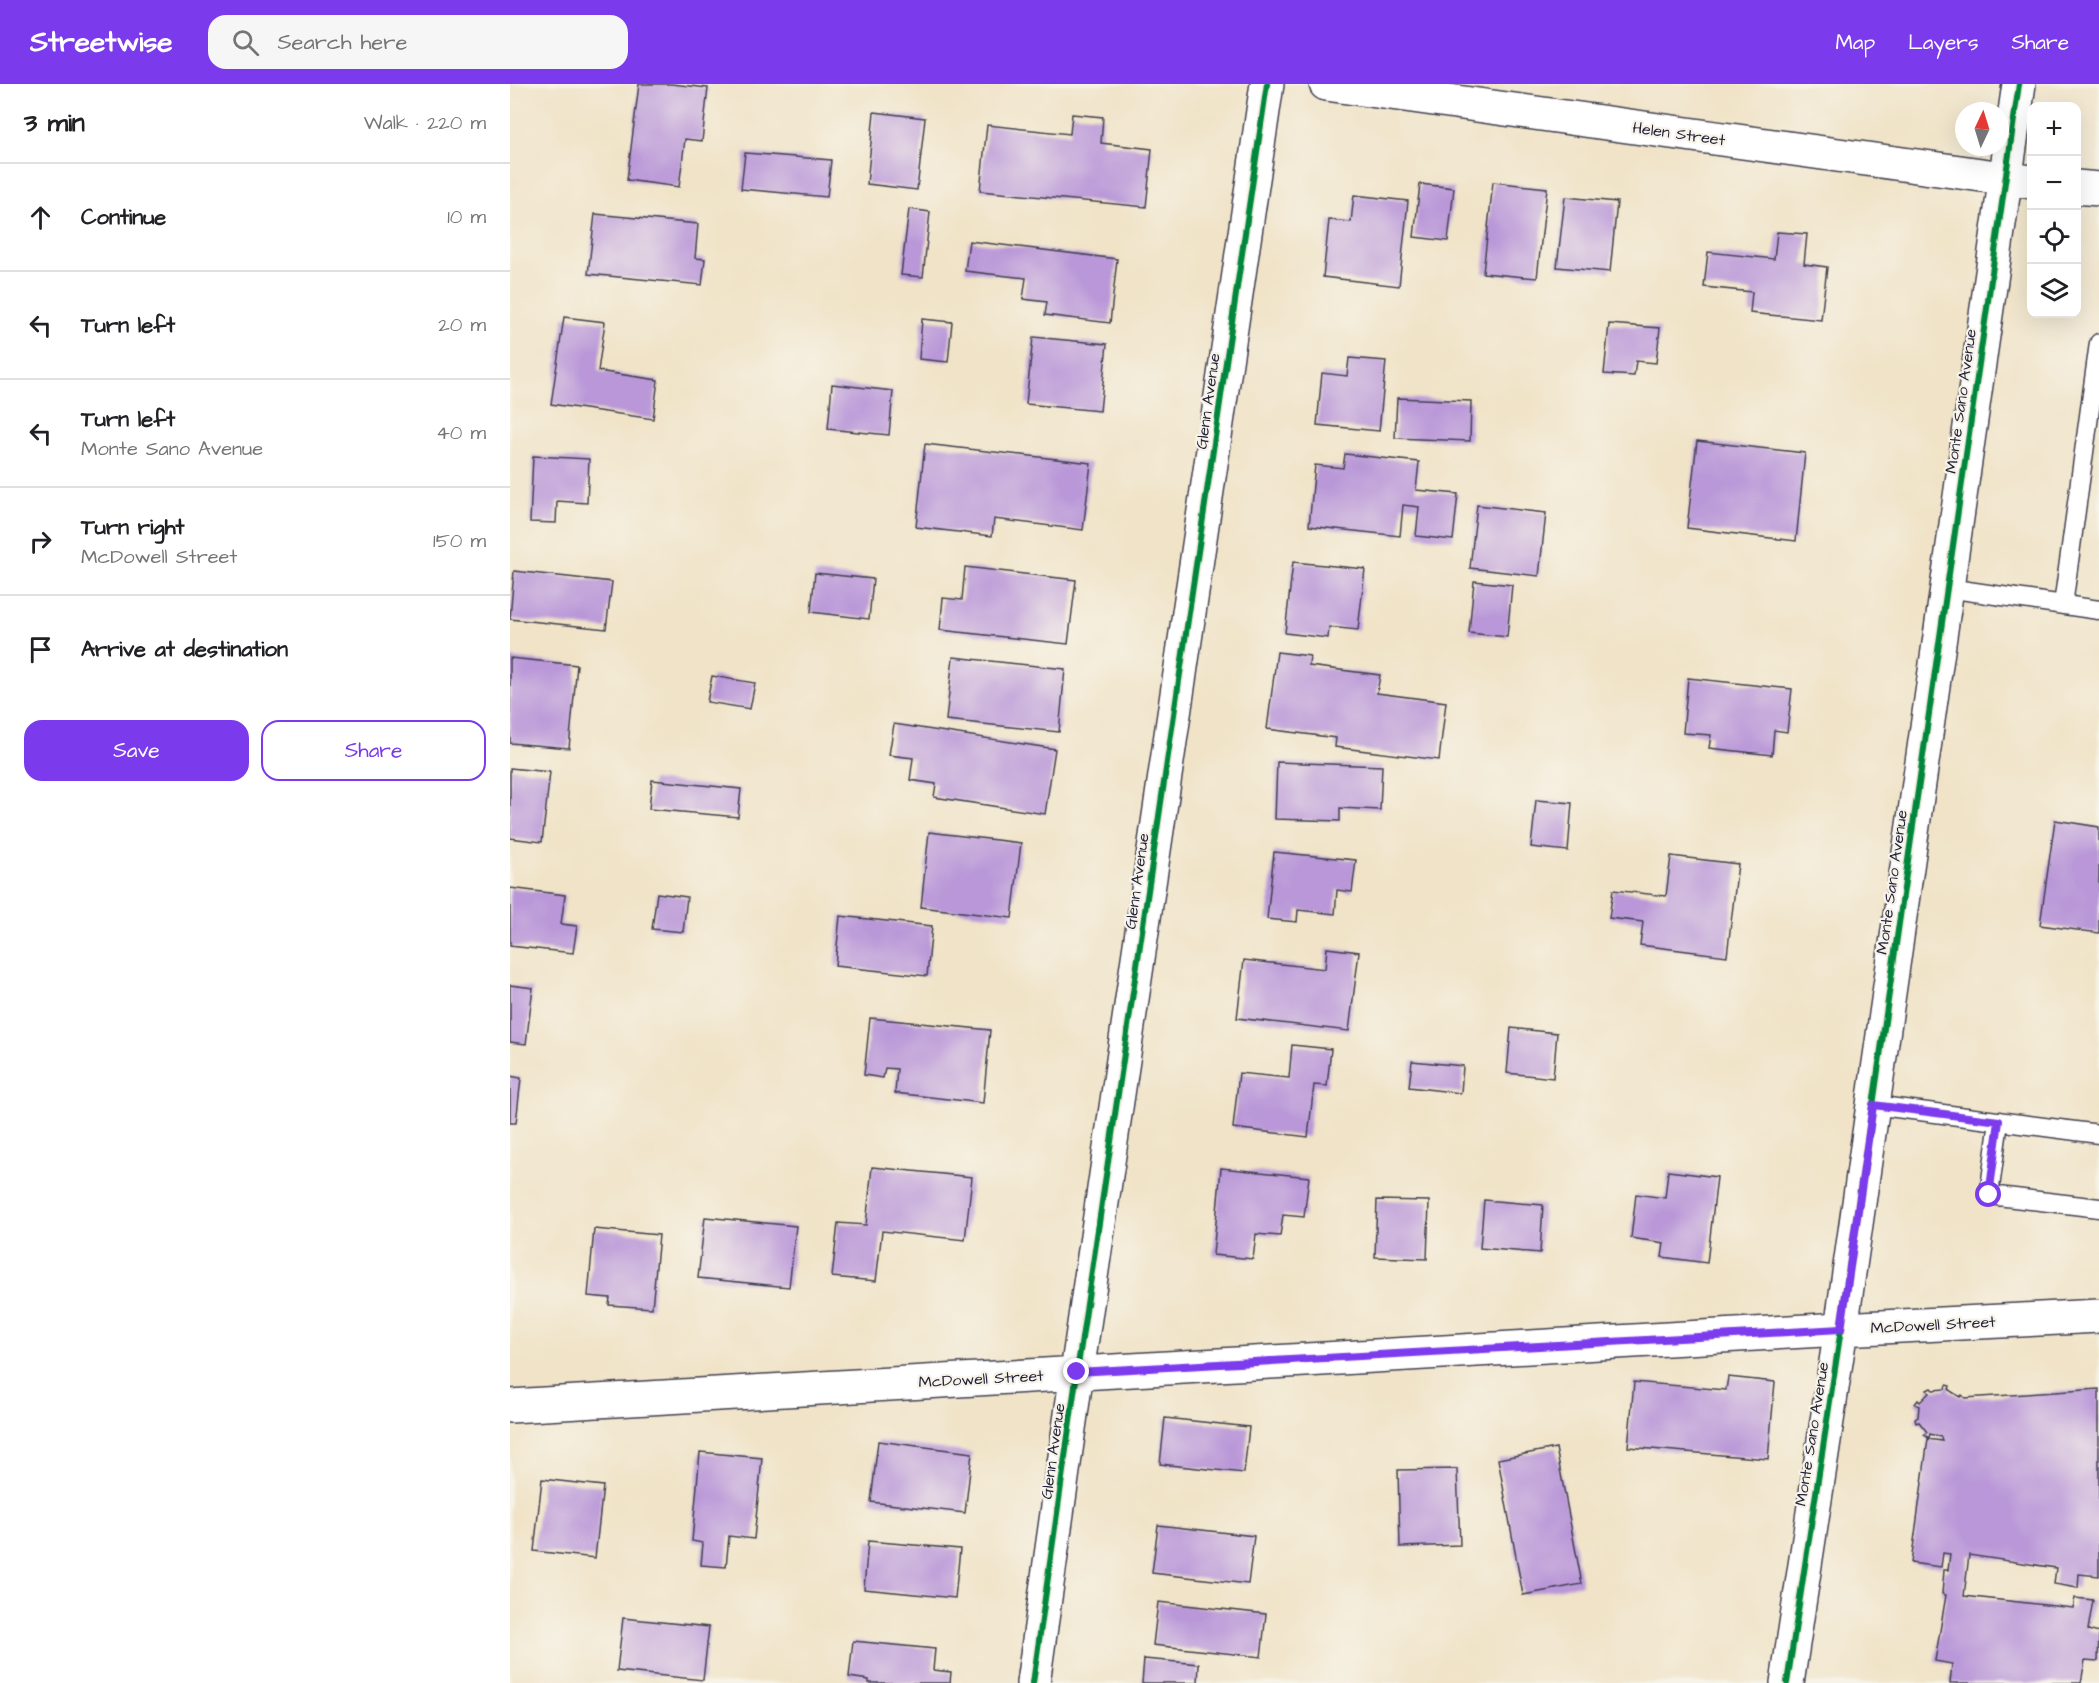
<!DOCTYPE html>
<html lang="en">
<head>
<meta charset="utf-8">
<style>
	body { margin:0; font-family:"Architects Daughter",sans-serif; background:#f6f6f6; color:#202124 }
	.controls { position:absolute; right:18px; top:18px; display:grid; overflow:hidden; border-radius:12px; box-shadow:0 6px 24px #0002 }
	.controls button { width:54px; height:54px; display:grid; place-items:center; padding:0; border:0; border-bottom:2px solid #e0e0e0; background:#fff; color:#202124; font:30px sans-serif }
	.compass { position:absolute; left:1445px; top:18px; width:54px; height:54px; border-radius:50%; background:#fff; box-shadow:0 6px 24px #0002; rotate:4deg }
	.stop { position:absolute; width:18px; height:18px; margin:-14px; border:4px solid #7c3aed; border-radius:50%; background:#fff }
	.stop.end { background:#7c3aed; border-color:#fff; box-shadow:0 2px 6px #0008 }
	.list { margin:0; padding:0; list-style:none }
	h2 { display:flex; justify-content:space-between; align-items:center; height:78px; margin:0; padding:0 24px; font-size:26px }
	h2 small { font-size:20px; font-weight:400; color:#757577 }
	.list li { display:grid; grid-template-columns:39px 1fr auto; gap:18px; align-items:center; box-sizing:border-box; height:108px; padding:0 24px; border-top:2px solid #e0e0e0 }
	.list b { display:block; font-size:22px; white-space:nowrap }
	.list p { margin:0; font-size:20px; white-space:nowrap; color:#757577 }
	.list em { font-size:20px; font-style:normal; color:#757577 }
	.actions { display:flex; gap:12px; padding:18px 24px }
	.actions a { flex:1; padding:14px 0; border:2px solid #7c3aed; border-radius:18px; text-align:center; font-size:21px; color:#7c3aed }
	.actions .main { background:#7c3aed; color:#fff }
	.icon { flex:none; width:33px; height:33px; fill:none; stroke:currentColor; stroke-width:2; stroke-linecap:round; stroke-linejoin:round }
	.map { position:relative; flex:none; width:1589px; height:1599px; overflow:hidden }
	header { display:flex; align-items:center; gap:36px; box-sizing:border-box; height:84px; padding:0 30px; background:#7c3aed; color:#fff }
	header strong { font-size:28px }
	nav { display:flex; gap:33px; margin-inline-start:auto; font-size:21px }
	.search { width:420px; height:54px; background:#f6f6f6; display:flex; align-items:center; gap:15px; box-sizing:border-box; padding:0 21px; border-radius:18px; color:#757577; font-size:22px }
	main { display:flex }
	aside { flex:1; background:#fff }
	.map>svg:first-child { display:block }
	.building { fill:#b997d8 }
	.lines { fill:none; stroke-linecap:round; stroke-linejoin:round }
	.service-casing { stroke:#413f50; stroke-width:21 }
	.minor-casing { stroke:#413f50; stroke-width:36 }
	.service { stroke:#fff; stroke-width:18 }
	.minor { stroke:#fff; stroke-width:33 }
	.cycleway-casing { stroke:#f7f3e8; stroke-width:10 }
	.cycleway { stroke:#00873e; stroke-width:6 }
	.route { stroke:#7c3aed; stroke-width:8 }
	.labels { text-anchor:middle; stroke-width:4.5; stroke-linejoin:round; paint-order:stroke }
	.street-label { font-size:16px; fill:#22223b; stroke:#f7f3e8 }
</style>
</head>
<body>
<header>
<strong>Streetwise</strong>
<div class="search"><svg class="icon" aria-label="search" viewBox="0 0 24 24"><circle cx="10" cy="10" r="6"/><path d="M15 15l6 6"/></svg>Search here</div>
<nav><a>Map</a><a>Layers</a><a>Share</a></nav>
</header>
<main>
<aside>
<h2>3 min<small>Walk · 220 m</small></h2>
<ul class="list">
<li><svg class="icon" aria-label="ahead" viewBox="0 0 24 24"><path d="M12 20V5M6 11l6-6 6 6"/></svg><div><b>Continue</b></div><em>10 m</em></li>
<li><svg class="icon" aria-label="left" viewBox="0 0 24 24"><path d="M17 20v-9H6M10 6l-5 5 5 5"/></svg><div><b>Turn left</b></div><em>20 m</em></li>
<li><svg class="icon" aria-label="left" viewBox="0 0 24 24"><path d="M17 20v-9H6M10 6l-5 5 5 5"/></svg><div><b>Turn left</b><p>Monte Sano Avenue</p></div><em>40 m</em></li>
<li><svg class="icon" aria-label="right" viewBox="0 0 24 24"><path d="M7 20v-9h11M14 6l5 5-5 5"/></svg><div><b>Turn right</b><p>McDowell Street</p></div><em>150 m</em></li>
<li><svg class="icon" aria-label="arrive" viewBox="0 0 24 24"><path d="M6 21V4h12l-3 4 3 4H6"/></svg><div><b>Arrive at destination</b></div></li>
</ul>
<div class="actions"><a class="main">Save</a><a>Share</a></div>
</aside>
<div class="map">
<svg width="1589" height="1599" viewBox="0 0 1589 1599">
	<rect width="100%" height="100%" fill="#f7f3e8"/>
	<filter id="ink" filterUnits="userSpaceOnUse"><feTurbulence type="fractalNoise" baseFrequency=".0167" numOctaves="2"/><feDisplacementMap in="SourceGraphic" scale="12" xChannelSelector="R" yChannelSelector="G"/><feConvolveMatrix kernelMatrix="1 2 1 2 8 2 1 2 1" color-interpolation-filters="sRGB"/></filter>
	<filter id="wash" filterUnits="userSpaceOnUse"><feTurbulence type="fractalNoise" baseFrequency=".008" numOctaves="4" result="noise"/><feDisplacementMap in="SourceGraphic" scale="24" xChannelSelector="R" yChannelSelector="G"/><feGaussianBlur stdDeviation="1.35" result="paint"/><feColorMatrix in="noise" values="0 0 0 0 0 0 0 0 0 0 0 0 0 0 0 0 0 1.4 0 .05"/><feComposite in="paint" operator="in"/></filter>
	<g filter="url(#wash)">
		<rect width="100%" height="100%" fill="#f0e3c7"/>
		<g id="blocks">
			<path class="building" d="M 129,0 L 161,0 L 198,4 L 192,57 L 175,55 L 169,103 L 117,96 Z
				M 364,28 L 415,34 L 407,106 L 357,100 Z
				M 562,30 L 593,33 L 591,59 L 642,65 L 636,123 L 470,107 L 477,41 L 560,50 Z
				M 235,69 L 321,76 L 317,113 L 231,105 Z
				M 983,98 L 1037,104 L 1027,194 L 973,189 Z
				M 910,100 L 944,104 L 938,157 L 904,153 Z
				M 844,111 L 898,117 L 889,202 L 813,193 L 819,136 L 841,138 Z
				M 1055,113 L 1107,118 L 1100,188 L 1047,183 Z
				M 399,125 L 420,128 L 413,193 L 391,191 Z
				M 85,130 L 188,140 L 185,174 L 195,175 L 192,201 L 78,190 Z
				M 1267,148 L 1297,150 L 1294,180 L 1317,183 L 1311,236 L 1240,229 L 1242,208 L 1194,203 L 1198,168 L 1264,175 Z
				M 459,157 L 607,175 L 600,239 L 535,231 L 537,218 L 513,215 L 516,194 L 455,187 Z
				M 54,233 L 95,238 L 88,287 L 148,296 L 143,335 L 41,320 Z
				M 412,235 L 442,238 L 438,278 L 409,275 Z
				M 1099,240 L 1150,244 L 1146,279 L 1126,277 L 1124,292 L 1094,290 Z
				M 523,253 L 597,260 L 590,327 L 516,320 Z
				M 839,274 L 876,277 L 869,347 L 807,341 L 812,289 L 837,292 Z
				M 322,300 L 383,307 L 379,351 L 318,345 Z
				M 887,314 L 961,317 L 960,357 L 885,354 Z
				M 1187,357 L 1295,369 L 1286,457 L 1177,444 Z
				M 415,360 L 581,379 L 573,446 L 484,435 L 482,452 L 406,443 Z
				M 835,370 L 909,378 L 906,406 L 948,410 L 943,456 L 906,452 L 909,423 L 893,421 L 890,452 L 799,442 L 805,381 L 833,384 Z
				M 23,372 L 79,375 L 77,419 L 47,417 L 46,439 L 20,438 Z
				M 967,421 L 1036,429 L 1029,492 L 960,484 Z
				M 783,478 L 855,485 L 848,546 L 819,543 L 818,554 L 775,549 Z
				M 455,483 L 566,496 L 558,560 L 430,546 L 433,514 L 452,516 Z
				M 4,487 L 102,498 L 96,545 L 0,535 Z
				M 305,489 L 363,495 L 359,535 L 301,528 Z
				M 964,497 L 1002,501 L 997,553 L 959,549 Z
				M 767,568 L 800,572 L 799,582 L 870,591 L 867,609 L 936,618 L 929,676 L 825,663 L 826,654 L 757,645 Z
				M 443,573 L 555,585 L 549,648 L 436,636 Z
				M 0,574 L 67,581 L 59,664 L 0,659 Z
				M 202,592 L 245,599 L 240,625 L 197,618 Z
				M 1178,594 L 1282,605 L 1277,648 L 1264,646 L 1262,671 L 1199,664 L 1201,651 L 1173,649 Z
				M 384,640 L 545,665 L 535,730 L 424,713 L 426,700 L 400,696 L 403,674 L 379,671 Z
				M 767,678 L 872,682 L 870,726 L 830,724 L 830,737 L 765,735 Z
				M 0,684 L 40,688 L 32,758 L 0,754 Z
				M 142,696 L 231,705 L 228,733 L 139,725 Z
				M 1026,716 L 1062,719 L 1058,767 L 1021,763 Z
				M 1545,736 L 1589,743 L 1589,849 L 1530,841 Z
				M 419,748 L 511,759 L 502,834 L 411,823 Z
				M 764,768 L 846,776 L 842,808 L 827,806 L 825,830 L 788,826 L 787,838 L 757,835 Z
				M 1161,772 L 1228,780 L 1217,872 L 1130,861 L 1133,838 L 1099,834 L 1103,806 L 1156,812 Z
				M 0,804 L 55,811 L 51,840 L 67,842 L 63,869 L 0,862 Z
				M 147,809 L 177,813 L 173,848 L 142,845 Z
				M 330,832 L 422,842 L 417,892 L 325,882 Z
				M 817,864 L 849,868 L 839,947 L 727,934 L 734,876 L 815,885 Z
				M 0,901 L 23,904 L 16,960 L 0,958 Z
				M 360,934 L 480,946 L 473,1019 L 385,1009 L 387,985 L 375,984 L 373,994 L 354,991 Z
				M 1001,944 L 1047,949 L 1043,994 L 997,989 Z
				M 782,961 L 821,965 L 817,1002 L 804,1001 L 798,1053 L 723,1044 L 729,989 L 779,994 Z
				M 902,977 L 953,982 L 951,1009 L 899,1003 Z
				M 0,992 L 11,994 L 6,1039 L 0,1039 Z
				M 362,1083 L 462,1093 L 455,1156 L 372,1147 L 366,1197 L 322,1193 L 328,1139 L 356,1141 Z
				M 711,1084 L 799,1093 L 794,1133 L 773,1131 L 770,1152 L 746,1150 L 743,1175 L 703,1171 Z
				M 1158,1087 L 1207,1093 L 1197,1179 L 1152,1173 L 1154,1159 L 1121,1154 L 1126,1110 L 1155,1114 Z
				M 867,1116 L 919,1117 L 917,1175 L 865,1173 Z
				M 974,1116 L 1033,1121 L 1030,1169 L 970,1164 Z
				M 195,1133 L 286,1142 L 279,1203 L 188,1194 Z
				M 84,1145 L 149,1151 L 142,1224 L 99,1221 L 100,1214 L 78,1212 Z
				M 1218,1293 L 1265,1298 L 1258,1375 L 1118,1363 L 1124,1298 L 1216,1306 Z
				M 1436,1301 L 1440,1302 L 1439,1306 L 1450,1313 L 1452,1311 L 1455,1314 L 1589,1305 L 1589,1492 L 1569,1490 L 1568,1504 L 1544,1500 L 1546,1484 L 1459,1471 L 1454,1512 L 1563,1524 L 1565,1514 L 1583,1516 L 1578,1546 L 1589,1549 L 1588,1577 L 1575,1576 L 1571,1599 L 1440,1599 L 1442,1580 L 1425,1577 L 1436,1511 L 1432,1510 L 1434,1486 L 1438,1486 L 1440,1470 L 1433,1469 L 1431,1483 L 1401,1479 L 1418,1355 L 1432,1357 L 1431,1353 L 1420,1350 L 1419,1354 L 1414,1351 L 1417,1348 L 1409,1338 L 1406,1339 L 1405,1335 L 1408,1333 L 1409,1322 L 1405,1320 L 1408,1316 L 1410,1318 L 1419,1309 L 1417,1306 L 1421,1304 L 1423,1306 L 1435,1305 Z
				M 655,1334 L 739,1343 L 734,1389 L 650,1380 Z
				M 368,1357 L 462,1369 L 455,1429 L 361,1418 Z
				M 1046,1364 L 1072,1500 L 1013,1511 L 988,1375 Z
				M 190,1368 L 252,1374 L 244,1455 L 219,1452 L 216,1483 L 191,1481 L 193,1459 L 182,1457 Z
				M 947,1385 L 950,1461 L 890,1463 L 888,1386 Z
				M 32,1395 L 93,1402 L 85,1474 L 24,1467 Z
				M 648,1441 L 744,1452 L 738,1500 L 642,1489 Z
				M 358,1457 L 450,1465 L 445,1514 L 354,1505 Z
				M 648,1518 L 756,1530 L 751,1573 L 643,1561 Z
				M 113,1534 L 199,1543 L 193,1596 L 107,1587 Z
				M 343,1557 L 425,1565 L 423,1586 L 441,1588 L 440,1599 L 359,1599 L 359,1596 L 339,1593 Z
				M 634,1575 L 689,1580 L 688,1599 L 632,1599 Z"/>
		</g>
	</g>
	<g filter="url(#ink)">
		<use href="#blocks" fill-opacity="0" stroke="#413f50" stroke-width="1.5"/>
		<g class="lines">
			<g class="service-casing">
				<path id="service" d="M 1437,504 L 1589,526
					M 1553,521 L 1589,259
					M 1363,1021 L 1589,1050
					M 1489,1037 L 1479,1111 L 1589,1124"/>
			</g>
			<g class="minor-casing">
				<path id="minor" d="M 816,0 L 1522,98
					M 1566,103 L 1589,105
					M 0,1322 L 1331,1245 L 1589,1232
					M 523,1599 L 567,1288 L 757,0
					M 1277,1599 L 1331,1245 L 1509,0"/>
			</g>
			<use href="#service" class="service"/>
			<use href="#minor" class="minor"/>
			<g class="cycleway-casing">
				<path id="cycleway" d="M 523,1599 L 567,1288 L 757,0
					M 1277,1599 L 1331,1245 L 1509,0"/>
			</g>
			<use href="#cycleway" class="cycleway"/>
		</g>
	</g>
	<g class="lines" filter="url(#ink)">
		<path class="route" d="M 567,1288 L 1331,1245 L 1363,1021 L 1489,1037 L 1479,1111"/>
	</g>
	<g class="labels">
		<g class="street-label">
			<text transform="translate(1169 49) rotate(8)" y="6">Helen Street</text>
			<text transform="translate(697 317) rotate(-82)" y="6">Glenn Avenue</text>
			<text transform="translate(1450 317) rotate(-82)" y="6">Monte Sano Avenue</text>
			<text transform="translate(626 797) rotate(-82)" y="6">Glenn Avenue</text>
			<text transform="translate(1381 798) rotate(-82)" y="6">Monte Sano Avenue</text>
			<text transform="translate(1423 1240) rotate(-3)" y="6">McDowell Street</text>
			<text transform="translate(471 1294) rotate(-3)" y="6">McDowell Street</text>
			<text transform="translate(1301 1350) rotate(-81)" y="6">Monte Sano Avenue</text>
			<text transform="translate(542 1367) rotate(-82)" y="6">Glenn Avenue</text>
		</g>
	</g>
</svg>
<div class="controls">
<button>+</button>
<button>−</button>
<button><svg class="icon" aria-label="locate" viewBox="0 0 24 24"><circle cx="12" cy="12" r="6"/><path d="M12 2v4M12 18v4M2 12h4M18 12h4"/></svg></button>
<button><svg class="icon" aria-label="layers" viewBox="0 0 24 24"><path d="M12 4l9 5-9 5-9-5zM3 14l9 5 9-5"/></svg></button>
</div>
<svg class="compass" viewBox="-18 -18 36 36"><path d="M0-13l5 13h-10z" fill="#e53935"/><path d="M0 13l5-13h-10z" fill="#757577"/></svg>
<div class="stop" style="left:1479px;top:1111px"></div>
<div class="stop end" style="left:567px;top:1288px"></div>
</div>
</main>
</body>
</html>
